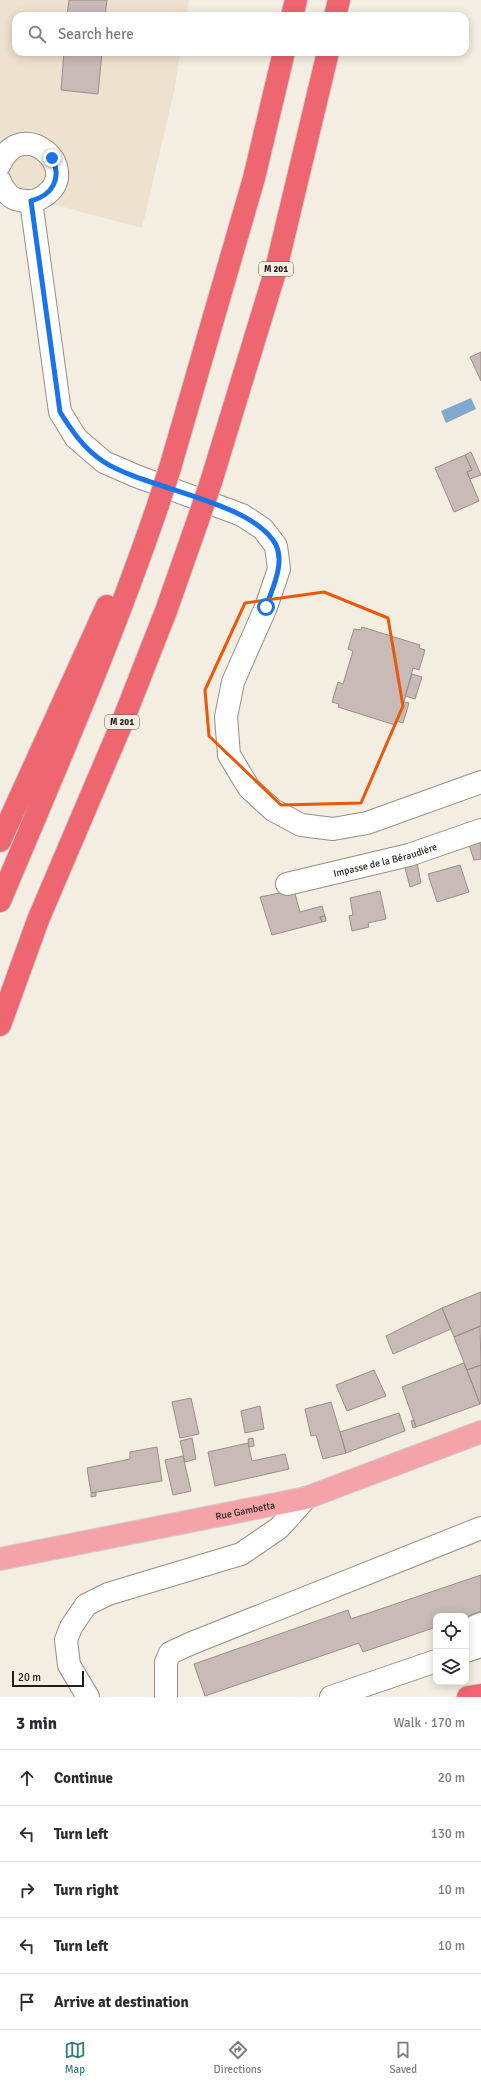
<!DOCTYPE html>
<html lang="en">
<head>
<meta charset="utf-8">
<style>
	body { margin:0; font-family:Signika,sans-serif; background:#f2f2f3; color:#2b2b33 }
	.controls { position:absolute; right:12px; bottom:12px; display:grid; overflow:hidden; border-radius:8px; box-shadow:0 2px 10px #0003 }
	.controls button { width:36px; height:36px; display:grid; place-items:center; padding:0; border:0; border-bottom:1px solid #e1e1e2; background:#fff; color:#2b2b33; font:20px sans-serif }
	.scale { position:absolute; left:12px; bottom:10px; width:72px; box-sizing:border-box; padding-left:4px; border:2px solid #201e1a; border-top:0; font-size:11px; line-height:14px; white-space:nowrap; color:#201e1a; -webkit-text-stroke:3px #f4ede1; paint-order:stroke }
	.stop { position:absolute; width:12px; height:12px; margin:-9px; border:3px solid #1a73e8; border-radius:50%; background:#fff }
	.stop.end { background:#1a73e8; border-color:#fff; box-shadow:0 1px 4px #0008 }
	.list { margin:0; padding:0; list-style:none }
	h2 { display:flex; justify-content:space-between; align-items:center; height:52px; margin:0; padding:0 16px; font-size:17px }
	h2 small { font-size:13px; font-weight:400; color:#7c7c81 }
	.list li { display:grid; grid-template-columns:26px 1fr auto; gap:12px; align-items:center; box-sizing:border-box; height:56px; padding:0 16px; border-top:1px solid #e1e1e2 }
	.list b { display:block; font-size:15px; white-space:nowrap }
	.list em { font-size:13px; font-style:normal; color:#7c7c81 }
	.icon { flex:none; width:22px; height:22px; fill:none; stroke:currentColor; stroke-width:2; stroke-linecap:round; stroke-linejoin:round }
	.map { position:relative; flex:none; width:481px; height:1697px; overflow:hidden }
	.search { position:absolute; background:#fff; box-shadow:0 2px 10px #0003; left:12px; right:12px; top:12px; height:44px; display:flex; align-items:center; gap:10px; box-sizing:border-box; padding:0 14px; border-radius:12px; color:#7c7c81; font-size:15px }
	.sheet { height:332px; background:#fff }
	nav { display:flex; justify-content:space-around; align-items:center; box-sizing:border-box; height:56px; border-top:1px solid #e1e1e2; background:#fff; font-size:11px; color:#7c7c81 }
	nav a { display:grid; justify-items:center; gap:2px }
	nav .on { color:#307a7b }
	.map>svg:first-child { display:block }
	.built { fill:#ede1cf }
	.water { fill:#81a9cd }
	.building { fill:#c8bab6; stroke:#9b8e8a }
	.lines { fill:none; stroke-linecap:round; stroke-linejoin:round }
	.minor-casing { stroke:#968f85; stroke-width:24 }
	.major-casing { stroke:#cececd; stroke-width:24 }
	.highway-casing { stroke:#cececd; stroke-width:24 }
	.minor { stroke:#fff; stroke-width:22 }
	.major { stroke:#f4a3a9; stroke-width:22 }
	.highway { stroke:#ed6670; stroke-width:22 }
	.highway-bridge-casing { stroke:#cececd; stroke-width:24; stroke-linecap:butt }
	.highway-bridge { stroke:#ed6670; stroke-width:22 }
	.route { stroke:#1a73e8; stroke-width:5 }
	.marked { fill:none; stroke:#e8590c; stroke-width:3; stroke-linejoin:round }
	.labels { text-anchor:middle; stroke-width:3; stroke-linejoin:round; paint-order:stroke }
	.shield { fill:#f4ede1; stroke:#605c56; stroke-width:1 }
	.shield-label { font-size:9px; font-weight:bold; fill:#201e1a }
	.street-label { font-size:10px; fill:#201e1a; stroke:#f4ede1 }
</style>
</head>
<body>
<div class="map">
<svg width="481" height="1697" viewBox="0 0 481 1697">
	<rect width="100%" height="100%" fill="#f4ede1"/>
	<path class="built" d="M 0,0 L 189,0 L 186,16 L 16,16 L 16,52 L 180,52 L 175,87 L 142,228 L 0,190 Z"/>
	<path class="water" d="M 471,398 L 476,409 L 446,423 L 441,411 Z"/>
	<path class="building" d="M 69,0 L 107,0 L 105,16 L 67,16 Z
		M 64,52 L 102,52 L 98,94 L 61,90 Z
		M 481,352 L 481,381 L 470,357 Z
		M 471,452 L 481,475 L 470,479 L 467,472 L 472,470 L 465,455 Z
		M 465,455 L 472,470 L 467,472 L 479,501 L 454,512 L 435,468 Z
		M 362,627 L 420,645 L 419,648 L 425,650 L 419,670 L 413,668 L 404,702 L 409,703 L 403,723 L 396,721 L 395,725 L 338,707 L 339,704 L 332,702 L 338,682 L 343,684 L 353,651 L 348,649 L 354,629 L 361,630 Z
		M 412,674 L 422,677 L 415,699 L 405,696 Z
		M 478,838 L 481,846 L 481,859 L 474,860 L 468,842 Z
		M 417,863 L 421,883 L 410,887 L 405,868 Z
		M 460,865 L 469,892 L 437,902 L 428,874 Z
		M 294,890 L 300,912 L 322,906 L 325,916 L 320,917 L 322,922 L 272,935 L 260,897 Z
		M 380,891 L 386,919 L 368,923 L 369,927 L 352,931 L 349,916 L 353,915 L 350,898 Z
		M 325,916 L 326,921 L 322,922 L 320,917 Z
		M 481,1292 L 481,1326 L 454,1337 L 442,1308 Z
		M 442,1308 L 451,1329 L 393,1354 L 386,1336 Z
		M 480,1326 L 481,1365 L 467,1370 L 454,1337 Z
		M 464,1363 L 480,1404 L 416,1427 L 402,1387 Z
		M 481,1365 L 481,1403 L 480,1404 L 467,1370 Z
		M 374,1370 L 386,1396 L 347,1411 L 336,1385 Z
		M 191,1398 L 199,1434 L 180,1438 L 172,1402 Z
		M 331,1402 L 346,1453 L 323,1459 L 316,1435 L 311,1436 L 305,1409 Z
		M 260,1406 L 264,1429 L 245,1433 L 241,1411 Z
		M 399,1413 L 405,1431 L 346,1453 L 340,1432 Z
		M 414,1420 L 416,1427 L 413,1428 L 411,1421 Z
		M 192,1438 L 196,1459 L 185,1462 L 180,1441 Z
		M 253,1438 L 254,1446 L 249,1447 L 248,1439 Z
		M 248,1443 L 252,1461 L 285,1454 L 289,1469 L 215,1486 L 208,1452 Z
		M 157,1447 L 162,1481 L 91,1493 L 87,1468 L 130,1459 L 130,1452 Z
		M 183,1456 L 191,1491 L 173,1495 L 165,1460 Z
		M 96,1492 L 96,1496 L 91,1497 L 91,1493 Z
		M 481,1575 L 481,1611 L 466,1617 L 436,1616 L 436,1627 L 363,1652 L 359,1643 L 205,1696 L 194,1664 L 348,1610 L 351,1619 Z"/>
	<g class="lines">
		<g class="minor-casing">
			<g id="minor">
				<path d="M 0,164 C 22,114 84,169 44,196 C 36,202 25,202 15,199 C 8,196 2,188 0,181"/>
				<path d="M 31,201 L 60,412 L 76,438 L 104,462 L 136,476 L 242,515 L 263,529 L 276,546 L 279,569 L 266,607 L 233,682 L 226,717 L 229,755 L 249,788 L 273,810 L 301,825 L 333,829 L 367,823 L 481,782"/>
				<path id="s1" d="M 287,884 L 409,855 L 481,830"/>
				<path d="M 466,1636 L 476,1626 L 481,1624"/>
				<path d="M 466,1651 L 481,1646"/>
				<path d="M 88,1697 L 69,1665 L 66,1640 L 71,1627 L 86,1605 L 108,1594 L 241,1554 L 279,1528 L 306,1498"/>
				<path d="M 166,1697 L 166,1662 L 170,1653 L 192,1643 L 481,1528"/>
				<path d="M 331,1697 L 436,1661"/>
			</g>
		</g>
		<g class="major-casing">
			<g id="major">
				<path id="s2" d="M 0,1559 L 306,1498 L 481,1432"/>
			</g>
		</g>
		<g class="highway-casing">
			<path id="highway" d="M 292,16 L 296,0
				M 335,16 L 339,0
				M 170,468 L 254,178 L 284,52
				M 211,482 L 276,269 L 328,52
				M 0,841 L 107,606
				M 0,901 C 55,770 112,640 158,505
				M 0,1025 L 38,920 L 122,723 L 166,611 L 198,520
				M 468,1697 L 481,1695"/>
		</g>
		<use href="#minor" class="minor"/>
		<use href="#major" class="major"/>
		<use href="#highway" class="highway"/>
		<g class="highway-bridge-casing">
			<path id="highway-bridge" d="M 158,505 L 170,468
				M 198,520 L 211,482"/>
		</g>
		<use href="#highway-bridge" class="highway-bridge"/>
	</g>
	<g class="lines">
		<path class="route" d="M 52,158 C 62,178 53,195 31,201 L 60,412 C 72,431 84,449 104,462 C 146,489 254,502 276,545 C 285,564 272,589 266,607"/>
	</g>
	<path class="marked" d="M 324,592 L 388,618 L 403,706 L 361,803 L 281,805 L 209,736 L 205,690 L 245,603 Z"/>
	<g class="labels">
		<g class="shield">
			<rect x="259" y="262" width="34" height="14" rx="3"/>
			<rect x="105" y="715" width="34" height="14" rx="3"/>
		</g>
		<g class="shield-label">
			<text x="276" y="272">M 201</text>
			<text x="122" y="725">M 201</text>
		</g>
		<g class="street-label">
			<text dy="4" stroke="none"><textPath href="#s1" startOffset="101">Impasse de la Béraudière</textPath></text>
			<text dy="4" stroke="none"><textPath href="#s2" startOffset="250">Rue Gambetta</textPath></text>
		</g>
	</g>
</svg>
<div class="controls">
<button><svg class="icon" aria-label="locate" viewBox="0 0 24 24"><circle cx="12" cy="12" r="6"/><path d="M12 2v4M12 18v4M2 12h4M18 12h4"/></svg></button>
<button><svg class="icon" aria-label="layers" viewBox="0 0 24 24"><path d="M12 4l9 5-9 5-9-5zM3 14l9 5 9-5"/></svg></button>
</div>
<div class="scale">20 m</div>
<div class="stop" style="left:266px;top:607px"></div>
<div class="stop end" style="left:52px;top:158px"></div>
<div class="search"><svg class="icon" aria-label="search" viewBox="0 0 24 24"><circle cx="10" cy="10" r="6"/><path d="M15 15l6 6"/></svg>Search here</div>
</div>
<section class="sheet">
<h2>3 min<small>Walk · 170 m</small></h2>
<ul class="list">
<li><svg class="icon" aria-label="ahead" viewBox="0 0 24 24"><path d="M12 20V5M6 11l6-6 6 6"/></svg><div><b>Continue</b></div><em>20 m</em></li>
<li><svg class="icon" aria-label="left" viewBox="0 0 24 24"><path d="M17 20v-9H6M10 6l-5 5 5 5"/></svg><div><b>Turn left</b></div><em>130 m</em></li>
<li><svg class="icon" aria-label="right" viewBox="0 0 24 24"><path d="M7 20v-9h11M14 6l5 5-5 5"/></svg><div><b>Turn right</b></div><em>10 m</em></li>
<li><svg class="icon" aria-label="left" viewBox="0 0 24 24"><path d="M17 20v-9H6M10 6l-5 5 5 5"/></svg><div><b>Turn left</b></div><em>10 m</em></li>
<li><svg class="icon" aria-label="arrive" viewBox="0 0 24 24"><path d="M6 21V4h12l-3 4 3 4H6"/></svg><div><b>Arrive at destination</b></div></li>
</ul>
</section>
<nav>
<a class="on"><svg class="icon" aria-label="map" viewBox="0 0 24 24"><path d="M3 6l6-2 6 2 6-2v14l-6 2-6-2-6 2zM9 4v14M15 6v14"/></svg>Map</a>
<a><svg class="icon" aria-label="directions" viewBox="0 0 24 24"><path d="M12 3l9 9-9 9-9-9zM9 14v-3h6M13 9l2 2-2 2"/></svg>Directions</a>
<a><svg class="icon" aria-label="saved" viewBox="0 0 24 24"><path d="M7 4h10v16l-5-4-5 4z"/></svg>Saved</a>
</nav>
</body>
</html>
